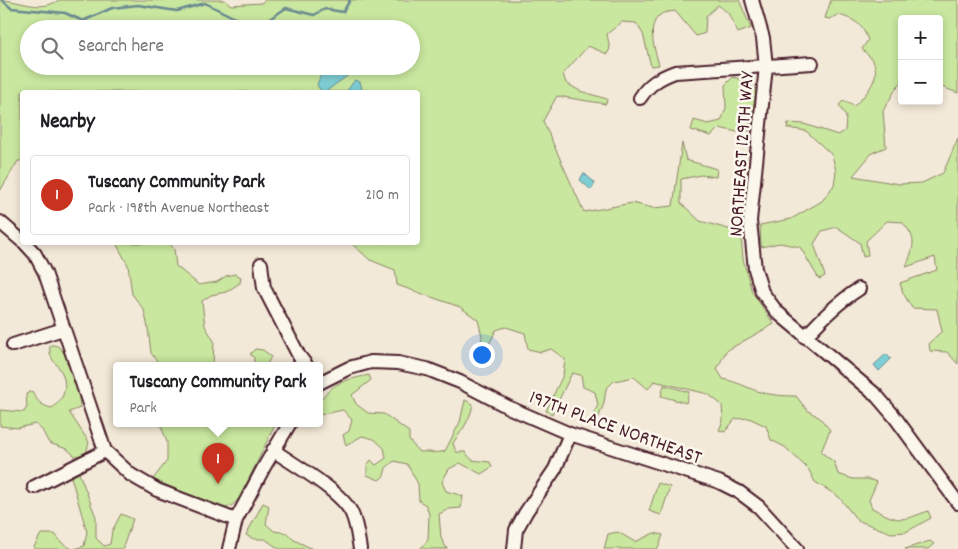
<!DOCTYPE html>
<html lang="en">
<head>
<meta charset="utf-8">
<style>
	body { margin:0; font-family:Dekko,sans-serif; background:#f2f2f2; color:#202124 }
	.controls { position:absolute; right:15px; top:15px; display:grid; overflow:hidden; border-radius:5px; box-shadow:0 2px 8px #0003 }
	.controls button { width:45px; height:45px; display:grid; place-items:center; padding:0; border:0; border-bottom:1px solid #e0e0e0; background:#fff; color:#202124; font:25px sans-serif }
	.you { position:absolute; left:481px; top:354px; width:18px; height:18px; margin:-12px; border:4px solid #fff; border-radius:50%; background:#1a73e8; box-shadow:0 0 0 8px #1a73e833 }
	.badge { display:grid; place-items:center; width:32px; height:32px; border-radius:50%; background:#c8321e; color:#fff; font-size:16px; font-weight:700 }
	.pin { position:absolute; translate:-50% -41px; filter:drop-shadow(0 1px 2px #0008) }
	.pin::after { content:''; position:absolute; top:26px; width:18px; height:15px; background:inherit; clip-path:polygon(0 0,100% 0,50% 100%) }
	.popup { position:absolute; left:113px; top:362px; width:210px; height:65px; box-sizing:border-box; display:grid; place-content:center; border-radius:5px; background:#fff; filter:drop-shadow(0 1px 4px #0005); font-size:16px; white-space:nowrap; color:#757577 }
	.popup b { font-size:19px; color:#202124 }
	.popup::after { content:''; position:absolute; left:50%; top:100%; margin-left:-10px; border:10px solid transparent; border-top-color:#fff }
	.list { margin:0; padding:0; list-style:none }
	h2 { display:flex; justify-content:space-between; align-items:center; height:65px; margin:0; padding:0 20px; font-size:21px }
	h2 small { font-size:16px; font-weight:400; color:#757577 }
	.list li { display:grid; grid-template-columns:32px 1fr auto; gap:15px; align-items:center; box-sizing:border-box; height:80px; margin:0 10px 10px; padding:0 10px; border:1px solid #e0e0e0; border-radius:5px }
	.list b { display:block; font-size:19px; white-space:nowrap }
	.list p { margin:0; font-size:16px; white-space:nowrap; color:#757577 }
	.list em { font-size:16px; font-style:normal; color:#757577 }
	.icon { flex:none; width:28px; height:28px; fill:none; stroke:currentColor; stroke-width:2; stroke-linecap:round; stroke-linejoin:round }
	.map { position:relative; flex:none; width:958px; height:549px; overflow:hidden }
	.search { position:absolute; background:#fff; box-shadow:0 2px 8px #0003; left:20px; top:20px; width:400px; height:55px; display:flex; align-items:center; gap:12px; box-sizing:border-box; padding:0 18px; border-radius:28px; color:#757577; font-size:19px }
	.panel { position:absolute; background:#fff; box-shadow:0 2px 8px #0003; left:20px; top:90px; width:400px; height:155px; border-radius:5px }
	.map>svg:first-child { display:block }
	.green { fill:#c9e79f; stroke:#8a8365; fill-rule:evenodd }
	.water { fill:#7ecfd5; stroke:#698991 }
	.lines { fill:none; stroke-linecap:round; stroke-linejoin:round }
	.stream { stroke:#698991; stroke-width:2.5 }
	.minor-casing { stroke:#4a1f2b; stroke-width:16 }
	.minor { stroke:#fbf7ec; stroke-width:12 }
	.labels { text-anchor:middle; stroke-width:5; stroke-linejoin:round; paint-order:stroke }
	.street-label { font-size:20px; fill:#4a1f2b; stroke:#fbf7ec }
</style>
</head>
<body>
<div class="map">
<svg width="958" height="549" viewBox="0 0 958 549">
	<rect width="100%" height="100%" fill="#f3e9d8"/>
	<filter id="ink" filterUnits="userSpaceOnUse"><feTurbulence type="fractalNoise" baseFrequency=".02" numOctaves="2"/><feDisplacementMap in="SourceGraphic" scale="10" xChannelSelector="R" yChannelSelector="G"/><feConvolveMatrix kernelMatrix="1 2 1 2 8 2 1 2 1" color-interpolation-filters="sRGB"/></filter>
	<g filter="url(#ink)">
		<path class="green" d="M 0,0 C 21,0 39,13 59,0 L 225,0 L 231,5 L 261,3 L 265,0 L 739,0 L 751,28 L 738,33 L 728,13 L 718,5 L 706,16 L 705,33 L 696,36 L 675,11 C 670,12 663,12 660,15 C 646,26 655,50 659,65 L 651,66 L 643,34 L 636,23 L 622,22 L 607,34 L 610,49 L 607,54 L 588,46 L 563,74 L 566,83 L 580,91 L 607,99 L 606,104 L 557,96 L 543,121 L 584,212 L 632,203 L 653,208 L 673,206 L 682,143 L 686,160 L 717,169 L 716,177 L 701,175 L 681,179 L 681,203 L 700,221 L 732,230 L 741,236 L 743,259 L 752,292 L 774,324 L 726,351 L 717,369 L 723,379 C 737,382 744,386 757,391 C 769,395 783,396 796,396 L 807,410 L 820,418 L 830,430 L 821,452 L 834,462 L 838,474 L 853,479 L 868,479 L 877,482 L 869,500 L 872,508 C 899,522 899,522 928,511 L 931,518 L 906,532 L 891,533 L 857,520 L 839,497 L 815,482 L 809,470 L 785,447 L 771,440 L 766,426 L 749,418 L 735,419 L 725,432 L 719,430 L 723,421 L 722,405 L 708,394 L 654,381 L 648,389 L 634,377 L 614,381 L 606,389 L 604,403 L 597,422 L 591,419 L 598,405 L 595,392 L 583,387 L 581,375 L 572,373 L 552,414 L 546,411 L 563,375 L 565,359 L 551,349 L 541,352 L 528,349 L 525,333 L 506,327 L 496,330 L 485,353 L 480,350 L 482,336 L 478,320 L 460,307 L 397,285 L 395,270 L 370,260 L 351,243 L 418,242 L 418,92 L 22,92 L 22,161 L 18,161 L 0,191 ZM 29,29 L 411,29 L 411,66 L 29,66 Z
			M 831,0 L 958,0 L 958,93 L 939,86 L 939,19 L 902,19 L 902,82 L 897,87 L 883,111 L 886,147 L 872,153 L 853,176 L 899,184 L 922,183 L 943,173 L 958,138 L 958,364 L 947,352 L 930,351 L 929,343 L 942,331 L 937,309 L 912,308 L 903,293 L 900,283 L 937,270 L 935,257 L 906,267 C 914,246 918,239 902,222 L 887,221 L 866,241 L 868,255 L 863,257 L 860,243 L 837,227 L 822,231 L 814,244 L 825,276 L 819,279 L 800,247 L 780,243 L 761,247 L 760,225 L 791,219 L 822,201 L 834,185 L 836,171 L 832,155 L 806,131 L 787,128 L 788,123 L 804,124 L 838,135 L 845,131 L 846,117 L 839,105 L 843,101 L 854,106 C 865,96 882,78 873,61 C 871,57 865,53 862,49 L 868,40 C 862,24 856,20 839,15 L 829,19 L 825,18 Z
			M 733,77 L 747,81 L 756,92 L 749,131 L 737,132 L 719,128 L 711,136 L 691,130 L 694,120 L 708,124 L 721,121 L 726,108 L 725,85 Z
			M 116,243 L 169,243 L 174,249 L 176,266 L 199,285 L 217,282 L 226,276 L 235,274 L 241,277 L 240,283 L 226,292 L 211,295 L 202,301 L 205,326 L 214,341 L 213,365 L 160,365 L 151,353 L 148,328 L 144,310 L 132,294 L 128,265 Z
			M 50,345 C 54,345 57,345 60,348 C 69,357 80,395 80,408 L 69,412 L 89,442 L 86,454 L 75,456 L 67,449 L 49,443 L 42,430 L 35,424 L 18,428 L 0,426 L 0,410 L 24,412 L 27,407 L 26,394 L 32,391 C 37,401 41,406 52,408 C 64,399 68,388 62,373 C 56,361 48,360 50,345 Z
			M 255,349 L 263,350 L 271,356 C 267,367 265,365 254,365 L 254,358 L 250,354 Z
			M 369,375 L 371,380 L 352,395 L 356,404 L 368,413 L 384,414 L 409,432 L 409,440 L 419,452 C 428,451 436,454 445,451 L 460,422 L 465,400 L 473,404 C 470,421 462,430 453,443 L 456,452 L 465,452 L 472,460 L 490,462 L 492,467 L 481,474 L 460,463 L 449,469 L 442,482 L 446,491 L 463,496 L 461,508 L 449,509 L 439,514 L 441,538 L 447,549 L 420,549 L 428,540 L 429,514 L 426,505 L 419,501 L 418,484 L 407,464 L 394,461 L 386,468 L 384,476 L 379,480 L 367,475 L 367,465 L 371,460 L 376,465 L 386,458 L 384,448 L 374,439 L 362,436 L 346,445 L 343,435 L 349,431 L 352,420 L 343,410 L 319,415 L 319,401 C 337,380 343,381 369,375 Z
			M 664,385 L 689,392 L 686,403 L 661,396 Z
			M 160,423 L 276,423 L 240,497 C 234,505 228,510 218,508 L 153,479 L 167,461 L 167,442 Z
			M 79,473 L 96,517 L 96,538 L 104,546 L 110,544 L 112,531 L 121,514 L 133,519 L 124,544 L 124,549 L 74,549 L 84,546 L 87,532 L 71,477 Z
			M 658,483 L 670,487 L 661,515 L 649,511 Z
			M 263,503 L 269,506 L 266,524 L 274,531 L 287,533 L 294,540 L 313,549 L 279,549 L 265,539 L 254,539 L 246,535 Z
			M 618,532 L 635,542 L 654,533 L 663,535 L 658,549 L 604,549 L 608,534 Z
			M 41,534 L 55,534 L 62,543 L 72,549 L 33,549 Z
			M 930,541 L 934,544 L 928,549 L 905,549 Z"/>
		<path class="water" d="M 319,66 L 334,66 L 334,68 L 347,70 L 350,74 L 329,89 L 327,92 L 321,91 L 317,85 L 321,74 Z
			M 355,80 L 360,82 L 362,89 L 359,92 L 346,92 Z
			M 583,174 L 585,174 L 595,183 L 592,189 L 590,189 L 580,180 Z
			M 886,354 L 891,359 L 879,371 L 874,365 Z"/>
		<g class="lines">
			<path class="stream" d="M 2,0 L 11,8 L 65,13 L 83,21 L 112,8 L 138,5 L 177,11 L 205,3 L 239,20 L 265,22 L 286,8 L 314,15 L 325,9 L 343,12 L 350,0"/>
			<g class="minor-casing">
				<path id="minor" d="M 752,0 L 763,38 L 766,66 L 750,221 L 755,269 L 762,292 L 777,312 L 876,395 L 894,416 L 958,503
					M 640,98 C 649,84 659,78 675,72 L 812,63
					M 0,222 L 22,241
					M 24,242 L 35,254 L 45,273 L 105,451 L 131,475 L 157,490 L 236,520
					M 261,264 L 264,288 L 299,356 L 306,365
					M 805,337 C 822,319 838,302 859,289
					M 13,345 L 63,329
					M 319,383 L 349,368 L 371,362 L 398,363 L 427,369 L 460,382 L 510,408 L 570,434 L 719,482 L 739,492 L 759,507 L 797,549
					M 273,450 C 294,465 343,492 352,514 C 357,525 358,538 360,549
					M 34,487 L 105,451
					M 229,549 L 236,520 L 264,467 L 290,423
					M 514,549 L 516,530 L 526,512 L 555,469 L 570,434"/>
			</g>
			<use href="#minor" class="minor"/>
		</g>
	</g>
	<g class="labels">
		<g class="street-label">
			<text transform="translate(740 154) rotate(-86)" y="7">NORTHEAST 129TH WAY</text>
			<text transform="translate(616 426) rotate(20)" y="7">197TH PLACE NORTHEAST</text>
		</g>
	</g>
</svg>
<div class="controls">
<button>+</button>
<button>−</button>
</div>
<div class="you"></div>
<div class="pin badge" style="left:218px;top:484px">1</div>
<div class="popup"><b>Tuscany Community Park</b>Park</div>
<div class="search"><svg class="icon" aria-label="search" viewBox="0 0 24 24"><circle cx="10" cy="10" r="6"/><path d="M15 15l6 6"/></svg>Search here</div>
<section class="panel">
<h2>Nearby<small></small></h2>
<ul class="list">
<li><span class="badge">1</span><div><b>Tuscany Community Park</b><p>Park · 198th Avenue Northeast</p></div><em>210 m</em></li>
</ul>
</section>
</div>
</body>
</html>
